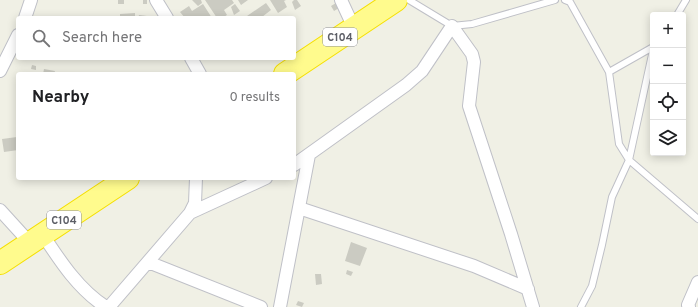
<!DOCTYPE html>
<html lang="en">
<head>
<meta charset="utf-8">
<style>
	body { margin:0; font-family:Overpass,sans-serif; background:#f2f2f2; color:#202124 }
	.controls { position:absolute; right:12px; top:12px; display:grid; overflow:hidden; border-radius:4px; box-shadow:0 2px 10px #0003 }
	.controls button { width:36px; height:36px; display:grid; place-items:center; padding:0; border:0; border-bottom:1px solid #e0e0e0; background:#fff; color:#202124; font:20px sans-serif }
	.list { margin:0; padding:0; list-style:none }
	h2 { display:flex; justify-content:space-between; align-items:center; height:52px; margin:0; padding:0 16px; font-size:17px }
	h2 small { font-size:13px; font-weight:400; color:#757577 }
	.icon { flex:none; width:22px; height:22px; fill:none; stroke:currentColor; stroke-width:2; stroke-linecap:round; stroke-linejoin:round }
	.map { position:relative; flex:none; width:698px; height:307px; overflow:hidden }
	.search { position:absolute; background:#fff; box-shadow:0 2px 10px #0003; left:16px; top:16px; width:280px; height:44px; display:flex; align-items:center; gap:10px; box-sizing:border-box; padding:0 14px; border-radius:4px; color:#757577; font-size:15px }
	.panel { position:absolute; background:#fff; box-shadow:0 2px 10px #0003; left:16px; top:72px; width:280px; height:108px; border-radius:4px }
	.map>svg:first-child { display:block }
	.building { fill:#cbcbc2 }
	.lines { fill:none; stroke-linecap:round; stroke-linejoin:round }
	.lane-casing { stroke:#bfc0c7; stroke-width:8 }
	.street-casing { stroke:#bfc0c7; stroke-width:14 }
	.highway-casing { stroke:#f5df00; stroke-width:24 }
	.lane { stroke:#fff; stroke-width:6 }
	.street { stroke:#fff; stroke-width:12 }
	.highway { stroke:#fffb8d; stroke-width:22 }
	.labels { text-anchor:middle; stroke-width:3; stroke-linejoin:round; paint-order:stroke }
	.shield { fill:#fff; stroke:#8e8f95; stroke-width:1 }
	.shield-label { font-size:11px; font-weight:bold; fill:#5d5f67 }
</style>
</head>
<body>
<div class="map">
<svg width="698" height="307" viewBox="0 0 698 307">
	<rect width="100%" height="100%" fill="#f0f0e5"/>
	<path class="building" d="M 118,0 L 124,0 L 124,4 L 118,4 Z
		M 143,0 L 147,0 L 147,4 L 143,4 Z
		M 192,0 L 201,0 L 202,3 L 198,6 Z
		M 205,0 L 232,0 L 234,3 L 224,10 L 227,15 L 222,18 L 217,18 Z
		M 238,0 L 248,0 L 241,5 Z
		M 270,0 L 286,0 L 284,1 L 287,7 L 278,13 Z
		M 294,0 L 297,0 L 301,6 L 295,10 L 292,2 Z
		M 266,3 L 271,10 L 262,17 L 262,18 L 249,18 L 247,16 Z
		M 336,3 L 339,8 L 334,11 L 331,6 Z
		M 203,4 L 212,18 L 185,18 L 180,12 L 189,6 L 192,11 Z
		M 235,4 L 240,11 L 234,15 L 231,7 Z
		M 135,13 L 135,18 L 120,18 L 120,14 Z
		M 139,15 L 147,16 L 146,18 L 138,18 Z
		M 32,65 L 36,66 L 36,70 L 31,69 Z
		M 44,69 L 55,71 L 54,74 L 43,74 Z
		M 17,137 L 18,150 L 4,152 L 2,139 Z
		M 351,242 L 367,248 L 360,266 L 345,261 Z
		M 347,270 L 353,272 L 351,276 L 346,274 Z
		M 315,274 L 321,274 L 322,284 L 316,285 Z
		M 298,301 L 304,303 L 302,307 L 296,305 Z"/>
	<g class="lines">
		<g class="lane-casing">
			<path id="lane" d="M 409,0 L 452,26 L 472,24 L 555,0
				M 565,0 L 570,2 L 609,72 L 619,144 L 629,160 L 612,197 L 602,245 L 592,286 L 581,307
				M 677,15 L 686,0
				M 653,50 L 629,160 L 698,219
				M 609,72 L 653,47"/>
		</g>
		<g class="street-casing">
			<path id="street" d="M 156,0 L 167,18
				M 341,0 L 354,28
				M 25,18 L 31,0
				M 191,58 L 200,74
				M 0,71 L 18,35
				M 294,165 L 406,85 L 422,71 L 452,26 L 472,54 L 474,62 L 469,106 L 511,234 L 533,307
				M 299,208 L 474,266 L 528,289
				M 0,210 L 30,243
				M 190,213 L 266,178
				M 43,235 C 60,261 79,290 106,307
				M 148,262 L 261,307
				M 109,307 L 190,213 L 195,203 L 196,178
				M 280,307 L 309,155
				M 689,307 L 688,305 L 698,282"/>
		</g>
		<g class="highway-casing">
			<path id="highway" d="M 285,74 L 396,0
				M 0,263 L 128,178"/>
		</g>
		<use href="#lane" class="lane"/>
		<use href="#street" class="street"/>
		<use href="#highway" class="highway"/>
	</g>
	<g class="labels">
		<g class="shield">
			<rect x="323" y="28" width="34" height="18" rx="3"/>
			<rect x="47" y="211" width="34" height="18" rx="3"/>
		</g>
		<g class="shield-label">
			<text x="340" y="41">C104</text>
			<text x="64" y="224">C104</text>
		</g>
	</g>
</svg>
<div class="controls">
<button>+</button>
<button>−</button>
<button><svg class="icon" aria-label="locate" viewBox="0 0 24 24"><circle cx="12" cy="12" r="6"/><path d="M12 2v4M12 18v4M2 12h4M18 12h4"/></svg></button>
<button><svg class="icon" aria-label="layers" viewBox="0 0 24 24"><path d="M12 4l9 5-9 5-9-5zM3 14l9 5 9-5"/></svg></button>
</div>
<div class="search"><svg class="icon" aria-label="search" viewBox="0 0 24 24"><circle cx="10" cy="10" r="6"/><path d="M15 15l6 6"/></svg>Search here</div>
<section class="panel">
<h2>Nearby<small>0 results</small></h2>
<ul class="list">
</ul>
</section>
</div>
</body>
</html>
